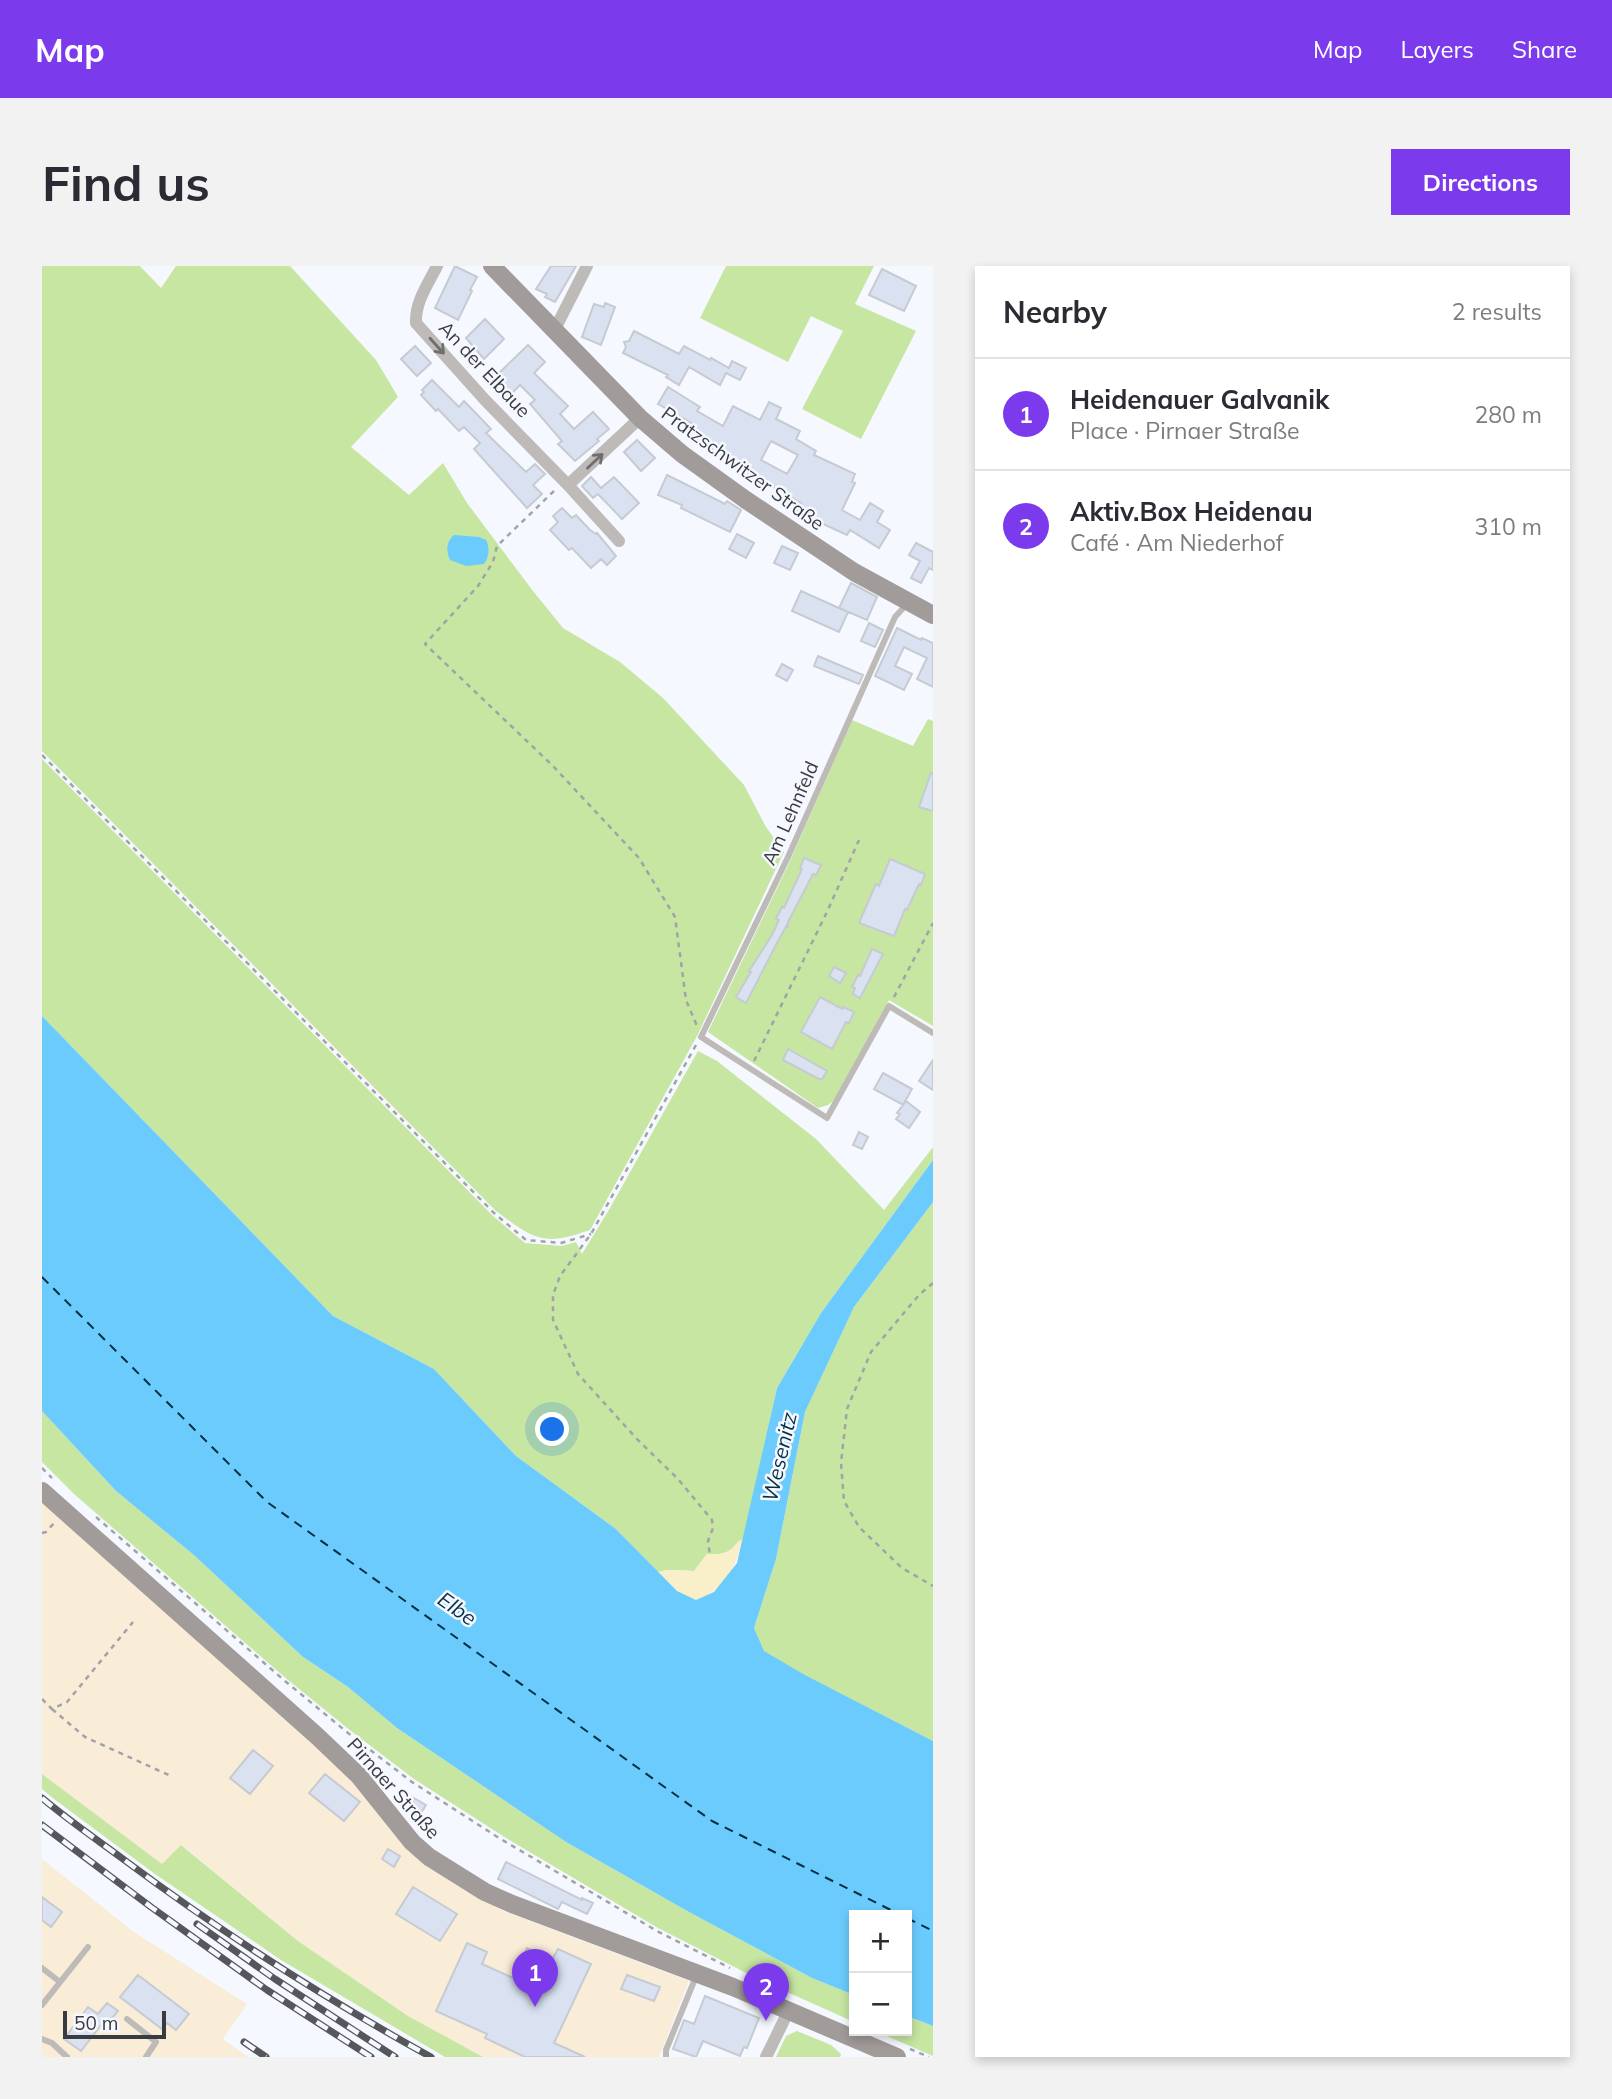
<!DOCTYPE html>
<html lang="en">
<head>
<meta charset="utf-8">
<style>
	body { margin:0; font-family:Mulish,sans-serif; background:#f2f2f3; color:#2b2b33 }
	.controls { position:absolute; right:21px; bottom:21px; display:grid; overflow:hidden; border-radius:0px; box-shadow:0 4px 10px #0003 }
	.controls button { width:63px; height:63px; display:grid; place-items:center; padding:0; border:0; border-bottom:2px solid #e1e1e2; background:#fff; color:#2b2b33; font:35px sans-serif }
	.scale { position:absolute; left:21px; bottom:18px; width:103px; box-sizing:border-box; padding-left:7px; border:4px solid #3a3b3e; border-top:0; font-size:19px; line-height:24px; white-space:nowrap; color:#3a3b3e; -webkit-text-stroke:5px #f5f8ff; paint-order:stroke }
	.you { position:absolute; left:511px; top:1164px; width:24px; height:24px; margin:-18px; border:5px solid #fff; border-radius:50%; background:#1a73e8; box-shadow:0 0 0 10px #1a73e833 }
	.badge { display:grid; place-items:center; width:46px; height:46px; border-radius:50%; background:#7c3aed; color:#fff; font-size:23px; font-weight:700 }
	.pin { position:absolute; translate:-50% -58px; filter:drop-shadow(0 2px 4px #0008) }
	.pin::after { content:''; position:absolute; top:37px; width:24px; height:21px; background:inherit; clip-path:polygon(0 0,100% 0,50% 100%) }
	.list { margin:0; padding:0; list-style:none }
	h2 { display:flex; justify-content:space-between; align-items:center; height:91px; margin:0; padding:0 28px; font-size:30px }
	h2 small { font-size:23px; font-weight:400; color:#7c7c81 }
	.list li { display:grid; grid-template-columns:46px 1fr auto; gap:21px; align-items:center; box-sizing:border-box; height:112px; padding:0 28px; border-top:2px solid #e1e1e2 }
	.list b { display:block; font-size:26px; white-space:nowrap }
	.list p { margin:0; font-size:23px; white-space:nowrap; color:#7c7c81 }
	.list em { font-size:23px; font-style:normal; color:#7c7c81 }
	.map { position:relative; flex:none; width:891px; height:1791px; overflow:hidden; border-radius:0px }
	header { display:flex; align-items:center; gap:42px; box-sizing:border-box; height:98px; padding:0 35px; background:#7c3aed; color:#fff }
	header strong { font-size:33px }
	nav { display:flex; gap:38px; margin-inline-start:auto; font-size:24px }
	.intro { display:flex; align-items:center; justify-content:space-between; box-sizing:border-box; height:168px; padding:0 42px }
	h1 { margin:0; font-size:49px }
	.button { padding:18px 32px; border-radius:0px; background:#7c3aed; color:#fff; font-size:24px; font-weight:700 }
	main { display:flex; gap:42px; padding:0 42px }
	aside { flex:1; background:#fff; border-radius:0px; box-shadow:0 4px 10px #0003 }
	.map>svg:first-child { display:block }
	.industrial { fill:#f9edd8 }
	.green { fill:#c6e6a2 }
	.sand { fill:#f9efc9 }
	.water { fill:#6ccbfd }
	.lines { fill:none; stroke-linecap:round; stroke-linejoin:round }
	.ferry { stroke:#053145; stroke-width:2; stroke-dasharray:9 7; stroke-linecap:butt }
	.building { fill:#dae2f2; stroke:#c6cad1; stroke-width:2; fill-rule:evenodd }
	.path { stroke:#a1a3a8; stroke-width:2.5; stroke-dasharray:5 5; stroke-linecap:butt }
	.lane { stroke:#bebab8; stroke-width:6 }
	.street { stroke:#bebab8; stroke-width:12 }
	.secondary { stroke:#a19b99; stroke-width:18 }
	.rail-casing { stroke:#56575b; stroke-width:7 }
	.rail { stroke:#f5f8ff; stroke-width:4.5; stroke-dasharray:13; stroke-linecap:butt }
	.oneway { stroke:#6f6e6f }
	.labels { text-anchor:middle; stroke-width:5; stroke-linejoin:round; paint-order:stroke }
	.street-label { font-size:19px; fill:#3a3b3e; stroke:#f5f8ff }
	.water-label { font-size:21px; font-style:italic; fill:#053145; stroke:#f5f8ff }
</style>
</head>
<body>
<header>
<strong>Map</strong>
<nav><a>Map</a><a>Layers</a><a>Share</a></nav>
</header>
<div class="intro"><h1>Find us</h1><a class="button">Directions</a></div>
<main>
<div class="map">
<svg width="891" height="1791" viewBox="0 0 891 1791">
	<rect width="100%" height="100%" fill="#f5f8ff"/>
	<path class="industrial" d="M 0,1236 L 235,1444 L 294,1498 L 315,1520 L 363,1580 L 384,1600 L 425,1625 L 464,1646 L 647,1715 L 617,1791 L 441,1791 L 366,1750 L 256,1675 L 140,1579 L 120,1598 L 0,1508 Z
		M 0,1593 L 92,1666 L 205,1738 L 181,1773 L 206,1791 L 0,1791 Z"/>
	<path class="green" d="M 0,0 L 98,0 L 119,22 L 134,0 L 248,0 L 334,94 L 356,131 L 309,181 L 367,229 L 401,197 L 425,237 L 491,325 L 521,362 L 578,396 L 621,432 L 702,519 L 724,561 L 742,586 L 655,770 L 548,964 C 500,981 492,973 454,945 L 0,485 Z
		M 684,0 L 832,0 L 813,38 L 874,65 L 819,173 L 760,143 L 801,65 L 769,50 L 746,96 L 658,52 Z
		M 886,453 L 891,455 L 891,760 L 847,734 L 792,834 L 786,839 L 776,842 L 666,766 L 748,595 L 810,454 L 871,480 Z
		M 0,493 L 451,950 L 483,977 L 520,980 L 534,976 L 540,988 L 568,942 L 656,785 L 675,795 L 774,873 L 842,944 L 891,881 L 891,894 L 779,1047 L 735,1122 L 701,1273 C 695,1275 694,1280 688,1284 C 681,1289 673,1288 665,1288 L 652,1305 C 639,1305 629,1303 616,1306 L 574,1263 L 474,1190 L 392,1103 L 291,1050 L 0,750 Z
		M 891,936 L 891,1475 L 762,1409 L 721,1385 L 712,1362 L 734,1293 L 763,1146 L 812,1041 Z
		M 0,1145 L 74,1225 L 153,1290 L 261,1391 L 306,1421 L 355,1462 L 524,1576 L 647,1646 L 770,1712 L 812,1729 L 812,1756 L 716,1713 L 616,1662 L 464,1572 L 372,1513 L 309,1465 L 246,1414 L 32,1228 L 0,1196 Z
		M 0,1508 L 120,1598 L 139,1579 L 256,1675 L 366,1750 L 441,1791 L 403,1791 L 239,1694 L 113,1608 L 12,1533 L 0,1523 Z
		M 865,1750 L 891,1760 L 891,1790 L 833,1765 L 865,1765 Z
		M 755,1765 L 789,1779 L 799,1788 L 798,1791 L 734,1791 L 744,1770 Z"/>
	<path class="sand" d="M 701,1273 C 693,1304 684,1321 655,1335 L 635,1325 L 616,1306 C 629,1303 639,1305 652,1305 L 665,1288 C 673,1288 681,1289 688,1284 C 694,1280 695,1275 701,1273 Z"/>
	<path class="water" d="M 412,269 L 437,271 L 444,274 C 448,280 447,292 442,298 L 424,300 L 408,294 C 404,285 404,276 412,269 Z
		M 0,750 L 291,1050 L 392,1103 L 474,1190 L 574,1263 L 635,1325 L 654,1334 L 672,1326 L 695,1297 L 735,1122 L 779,1047 L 891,894 L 891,936 L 812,1041 L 763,1146 L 734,1293 L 712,1362 L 722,1385 L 763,1409 L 891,1475 L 891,1760 L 865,1750 L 865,1649 L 812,1649 L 812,1729 L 770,1712 L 647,1646 L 524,1576 L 355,1462 L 306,1421 L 261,1391 L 153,1290 L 74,1225 L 0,1145 Z"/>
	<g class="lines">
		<path class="ferry" d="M 0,1011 L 225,1236 L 670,1555 L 859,1649
			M 865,1652 L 891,1665"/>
	</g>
	<path class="building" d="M 413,0 L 435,11 L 428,24 L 430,25 L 416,54 L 393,42 Z
		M 509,0 L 534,0 L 513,36 L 503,31 L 505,28 L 494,23 Z
		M 840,3 L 874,20 L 862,45 L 827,29 Z
		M 563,37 L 573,41 L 559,79 L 540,71 L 552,38 L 562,41 Z
		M 443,53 L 462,73 L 442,93 L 424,72 Z
		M 592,65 L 637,88 L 642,80 L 668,94 L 669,92 L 687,102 L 690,95 L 704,102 L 698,114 L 684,107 L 678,119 L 647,101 L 637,119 L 624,111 L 626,109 L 581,87 L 584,81 L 582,76 L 587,75 Z
		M 486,79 L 503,96 L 492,107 L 526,140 L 518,148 L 532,163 L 551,146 L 567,163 L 555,173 L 557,175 L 533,195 L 516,178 L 520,175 L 488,138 L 493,134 L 478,119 L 469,128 L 453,111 Z
		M 373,80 L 389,97 L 375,110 L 359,93 Z
		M 390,114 L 417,141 L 422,135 L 449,163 L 444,167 L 484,206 L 493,198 L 503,208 L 491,219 L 500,228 L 485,242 L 432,183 L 438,177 L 422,161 L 417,165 L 396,143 L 394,145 L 379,129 L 382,126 L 380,124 Z
		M 626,121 L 658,141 L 655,145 L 681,160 L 691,140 L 718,154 L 727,136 L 739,142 L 734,153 L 758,165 L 754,173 L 774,185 L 772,189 L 813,208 L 810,216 L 813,217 L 800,244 L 818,254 L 828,237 L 841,245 L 835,256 L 848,264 L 837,282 L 808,264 L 805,269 L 755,246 L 759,237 L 668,185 L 672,178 L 647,162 L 649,157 L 616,138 ZM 729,175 L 756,189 L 745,208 L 719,194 Z
		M 595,174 L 613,192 L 599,205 L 582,186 Z
		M 625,209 L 683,238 L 685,235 L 699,244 L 688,266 L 639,242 L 640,239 L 616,229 Z
		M 549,211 L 559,222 L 572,211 L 597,237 L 580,253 L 556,228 L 551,232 L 540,220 Z
		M 520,242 L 530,252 L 534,249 L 548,264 L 554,268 L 555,267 L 574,290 L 565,299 L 559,293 L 549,302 L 530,282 L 527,284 L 508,264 L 516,256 L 511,250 Z
		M 695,268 L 712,277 L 704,292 L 687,283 Z
		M 874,277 L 891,286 L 891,304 L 887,302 L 879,317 L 869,312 L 878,295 L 867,289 Z
		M 740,280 L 756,287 L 748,304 L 732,297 Z
		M 809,317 L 835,331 L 825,354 L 797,342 Z
		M 759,325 L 806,346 L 797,366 L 750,345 Z
		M 827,357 L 841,364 L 833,381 L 819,375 Z
		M 855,362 L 879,374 L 880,372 L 891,377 L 891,421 L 875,413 L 885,392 L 862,381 L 853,400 L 870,408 L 862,424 L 833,410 Z
		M 776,390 L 821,409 L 817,418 L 772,400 Z
		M 740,398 L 751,404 L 745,415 L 734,409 Z
		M 889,507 L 891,507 L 891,545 L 877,541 Z
		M 762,592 L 779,599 L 774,609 L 771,608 L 746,656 L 746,660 L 745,659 L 737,673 L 704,737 L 694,731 L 709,706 L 707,705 L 730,669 L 737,654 L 734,653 L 740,641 L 742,642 L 760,603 L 758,602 Z
		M 848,593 L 883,608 L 879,619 L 877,618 L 865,644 L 863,643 L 852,670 L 817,657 L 834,618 L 837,620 Z
		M 830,683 L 841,688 L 818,732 L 811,728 L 813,722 L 810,721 L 816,709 L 818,710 Z
		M 792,701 L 804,707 L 798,717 L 787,710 Z
		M 778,731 L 800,743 L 801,741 L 812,746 L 807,757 L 804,756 L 790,783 L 759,766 Z
		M 746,783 L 785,805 L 780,813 L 777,813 L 741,794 Z
		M 891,794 L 891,824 L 877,815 Z
		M 841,807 L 870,823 L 861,839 L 832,823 Z
		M 864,835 L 878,846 L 867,862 L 854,853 L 858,848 L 855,847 Z
		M 817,866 L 826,871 L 820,883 L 811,879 Z
		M 211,1484 L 231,1500 L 208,1528 L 188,1512 Z
		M 283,1508 L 318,1536 L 302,1555 L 267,1527 Z
		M 372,1532 L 384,1539 L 377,1550 L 366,1543 Z
		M 346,1583 L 358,1590 L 352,1601 L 340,1593 Z
		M 464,1596 L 540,1634 L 540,1632 L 551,1637 L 545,1648 L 520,1636 L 516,1643 L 456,1613 Z
		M 371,1621 L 415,1648 L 398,1675 L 354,1648 Z
		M 0,1631 L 20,1646 L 9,1661 L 0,1654 Z
		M 425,1677 L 445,1686 L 440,1698 L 471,1712 L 485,1682 L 510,1694 L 516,1683 L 549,1698 L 512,1777 L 543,1791 L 483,1791 L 443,1772 L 445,1768 L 394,1745 Z
		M 96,1709 L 147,1748 L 134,1764 L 125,1757 L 120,1763 L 78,1731 Z
		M 585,1709 L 618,1721 L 612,1735 L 579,1723 Z
		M 663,1730 L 717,1752 L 705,1782 L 702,1781 L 698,1790 L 661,1775 L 654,1791 L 631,1783 L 642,1754 L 652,1758 Z
		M 65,1737 L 76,1745 L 66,1757 L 63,1754 L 39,1785 L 22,1773 L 46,1741 L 56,1748 Z"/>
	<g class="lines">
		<path class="path" d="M 512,225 L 455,280 L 451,296 L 436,320 L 383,378 L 510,499 L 597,592 L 633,651 L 644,734 L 655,760
			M 0,489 L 452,947 L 484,974 L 519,977 L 549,968
			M 852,731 L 891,657
			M 654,779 L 549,968 L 518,1010 L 511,1029 L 511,1054 L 536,1108 L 594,1172 L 636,1213 L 670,1254 L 671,1262 L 666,1275 L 668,1290
			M 712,795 L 785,646 L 817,574
			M 891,1017 L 877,1029 L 829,1086 L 805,1143 L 799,1197 L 802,1235 L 817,1261 L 860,1302 L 891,1320
			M 0,1202 L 10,1212
			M 54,1251 L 243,1415 L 306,1467 L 370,1516 L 457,1572 L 615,1665 L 688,1702
			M 0,1267 L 4,1266 L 14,1255
			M 0,1433 L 10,1443 L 25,1436 L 91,1356
			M 10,1443 L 43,1471 L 131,1511
			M 868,1783 L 887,1791"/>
		<path class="lane" d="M 865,338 L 853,351 L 746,591 L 659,771 L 785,852 L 847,740 L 891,767
			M 0,1702 L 18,1716
			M 0,1739 L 46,1681
			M 85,1753 L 114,1776 L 104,1791
			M 0,1773 L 10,1777 L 25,1791
			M 624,1791 L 624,1784 L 655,1708"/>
		<path class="street" d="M 395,0 C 386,18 373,36 374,57 L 443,134 L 526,219 L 598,152
			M 512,65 L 545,0
			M 526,219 L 577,275
			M 724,1791 L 747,1744"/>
		<path class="secondary" d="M 450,0 L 598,152 L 640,188 L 704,234 L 812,306 L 891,349
			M 0,1225 L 275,1470 L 317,1510 L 370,1576 L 387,1591 L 443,1626 L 470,1638 L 691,1721 L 855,1791"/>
		<g class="rail-casing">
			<path id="rail" d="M 0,1532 C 26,1554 54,1573 81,1593 C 179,1666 282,1732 389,1791
				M 0,1559 L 109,1641 L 225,1724 L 329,1791
				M 155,1658 L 233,1713 L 353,1791
				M 202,1776 L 224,1791"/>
		</g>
		<use href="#rail" class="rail"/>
	</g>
	<defs><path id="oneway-shaft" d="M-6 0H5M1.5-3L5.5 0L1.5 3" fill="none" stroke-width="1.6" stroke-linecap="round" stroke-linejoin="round" transform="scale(1.75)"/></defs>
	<g class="oneway">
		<use href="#oneway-shaft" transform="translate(395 80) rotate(48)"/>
		<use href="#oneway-shaft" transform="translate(553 195) rotate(-43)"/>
	</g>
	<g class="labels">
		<g class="street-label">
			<text transform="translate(443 103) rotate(47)" y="7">An der Elbaue</text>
			<text transform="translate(701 202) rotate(36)" y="7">Pratzschwitzer Straße</text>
			<text transform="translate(748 547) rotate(-66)" y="7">Am Lehnfeld</text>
			<text transform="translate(352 1522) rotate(48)" y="7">Pirnaer Straße</text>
		</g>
		<g class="water-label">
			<text transform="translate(738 1191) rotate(-77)" y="7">Wesenitz</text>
			<text transform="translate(415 1343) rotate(35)" y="7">Elbe</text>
		</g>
	</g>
</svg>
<div class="controls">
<button>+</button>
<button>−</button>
</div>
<div class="scale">50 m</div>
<div class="you"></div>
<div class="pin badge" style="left:493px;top:1741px">1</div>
<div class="pin badge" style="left:724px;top:1755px">2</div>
</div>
<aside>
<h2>Nearby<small>2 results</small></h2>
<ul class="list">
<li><span class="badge">1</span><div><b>Heidenauer Galvanik</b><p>Place · Pirnaer Straße</p></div><em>280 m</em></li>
<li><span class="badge">2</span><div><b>Aktiv.Box Heidenau</b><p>Café · Am Niederhof</p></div><em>310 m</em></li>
</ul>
</aside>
</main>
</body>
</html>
